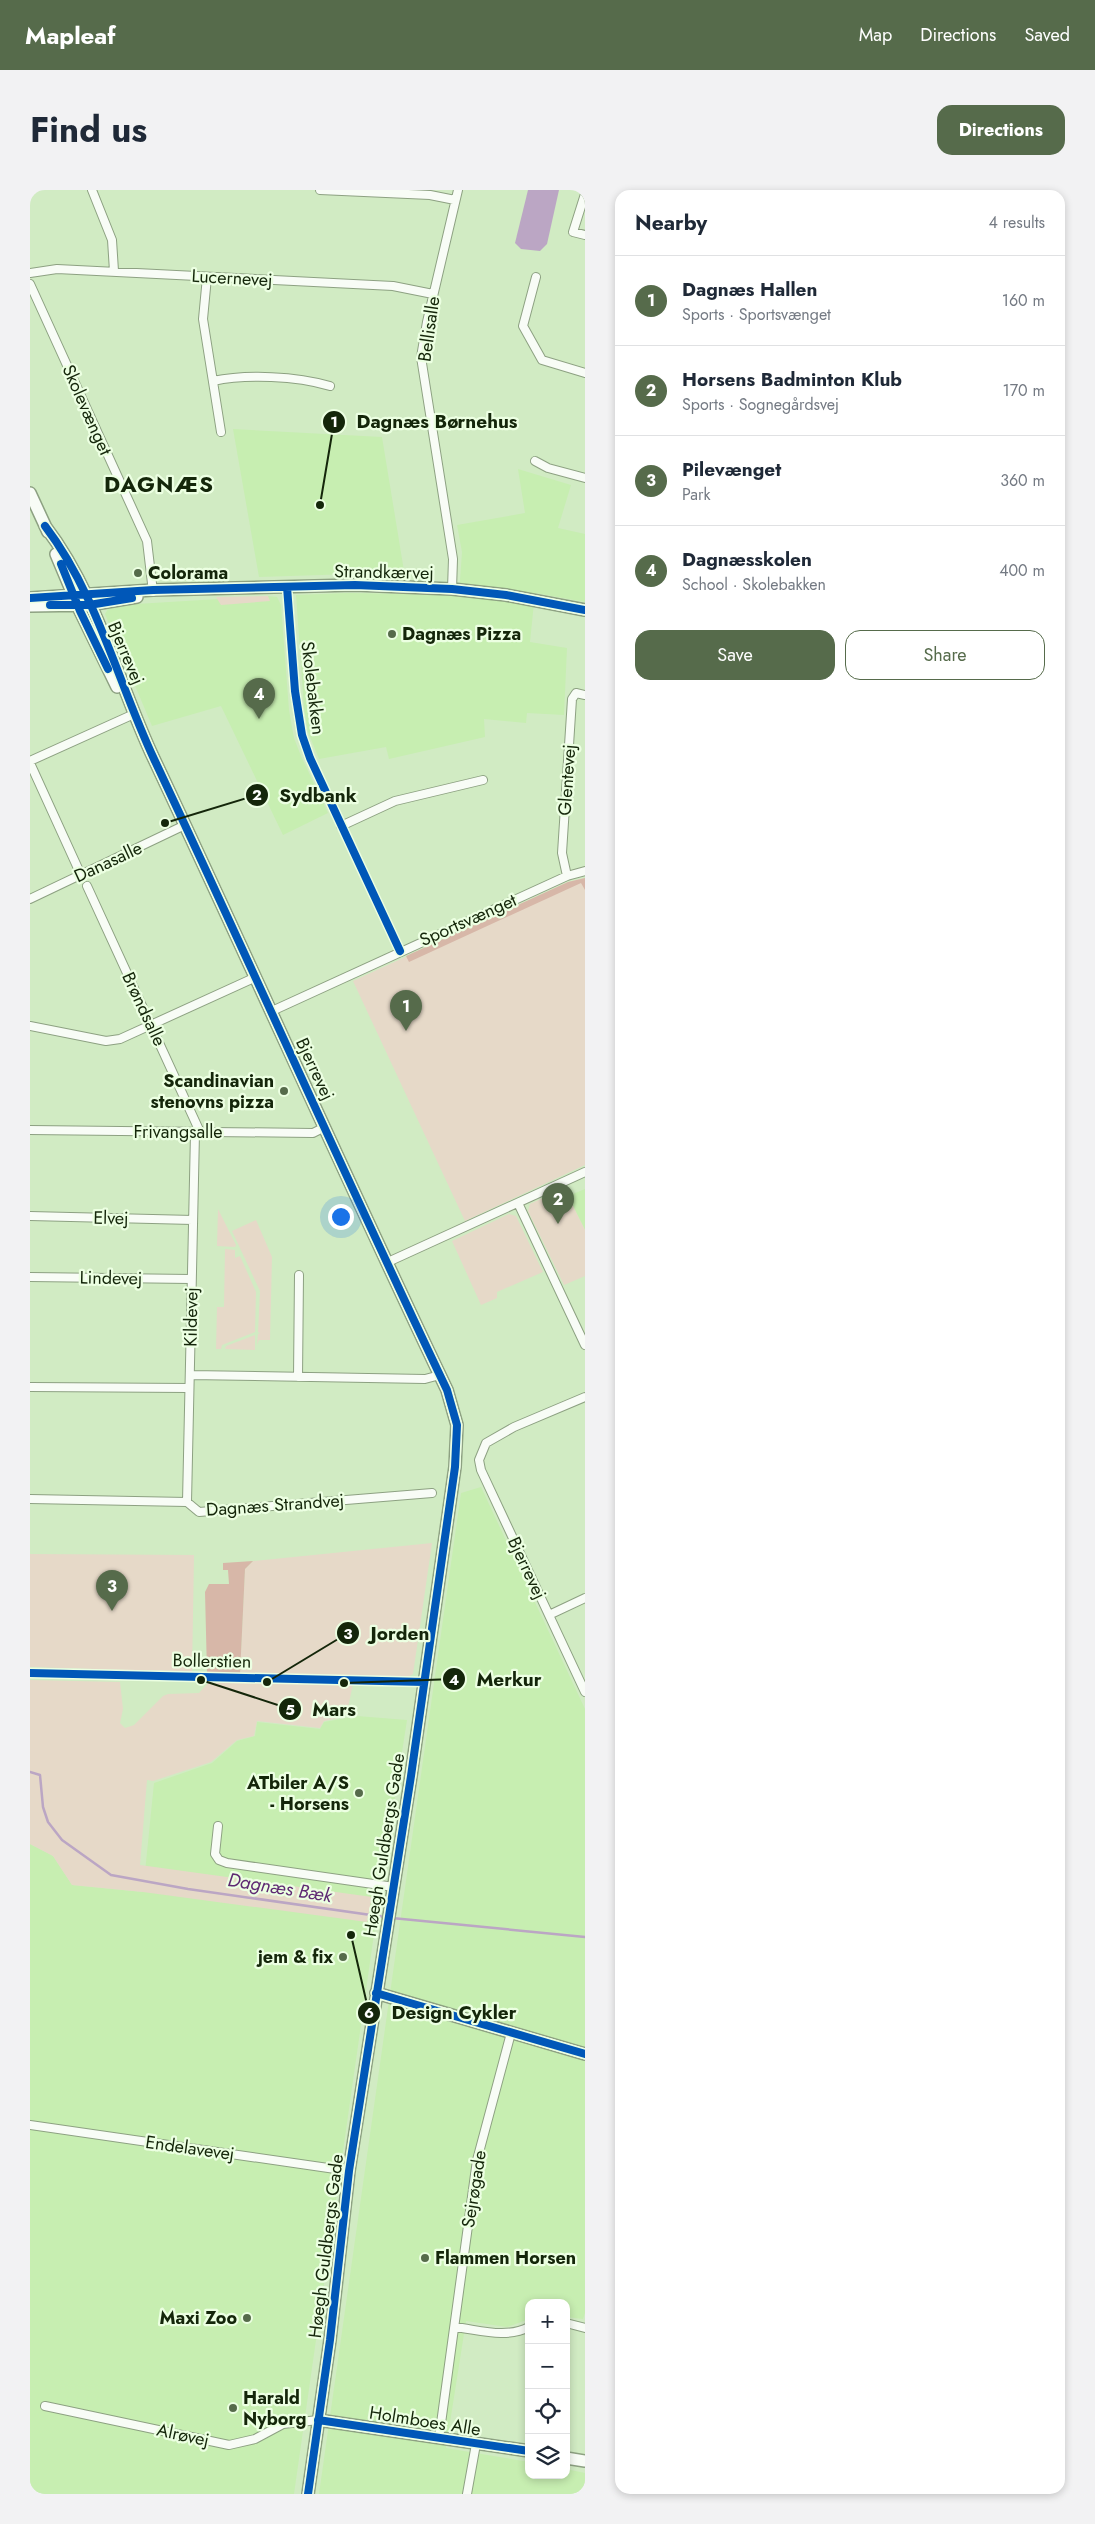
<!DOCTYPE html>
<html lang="en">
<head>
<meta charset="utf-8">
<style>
	body { margin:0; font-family:Jost,sans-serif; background:#f2f2f3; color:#1f2937 }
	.controls { position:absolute; right:15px; bottom:15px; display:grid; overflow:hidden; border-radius:10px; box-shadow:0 2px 8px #0003 }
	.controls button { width:45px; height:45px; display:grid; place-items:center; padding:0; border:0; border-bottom:1px solid #e0e1e3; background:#fff; color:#1f2937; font:25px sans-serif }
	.you { position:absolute; left:310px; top:1026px; width:18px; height:18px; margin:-12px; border:4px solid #fff; border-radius:50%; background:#1a73e8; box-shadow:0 0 0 8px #1a73e833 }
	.badge { display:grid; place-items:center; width:32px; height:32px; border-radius:50%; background:#566b4b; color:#fff; font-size:16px; font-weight:700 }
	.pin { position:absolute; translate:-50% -41px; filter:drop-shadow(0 1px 2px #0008) }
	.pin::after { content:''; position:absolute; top:26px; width:18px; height:15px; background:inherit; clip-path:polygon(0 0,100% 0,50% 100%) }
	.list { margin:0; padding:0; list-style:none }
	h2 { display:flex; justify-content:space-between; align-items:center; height:65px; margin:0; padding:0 20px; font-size:21px }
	h2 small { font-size:16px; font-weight:400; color:#747a83 }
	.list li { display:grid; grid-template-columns:32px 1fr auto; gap:15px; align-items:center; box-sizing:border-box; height:90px; padding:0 20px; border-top:1px solid #e0e1e3 }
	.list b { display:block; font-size:19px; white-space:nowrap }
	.list p { margin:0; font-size:16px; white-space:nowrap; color:#747a83 }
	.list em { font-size:16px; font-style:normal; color:#747a83 }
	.actions { display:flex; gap:10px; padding:15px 20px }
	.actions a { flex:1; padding:11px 0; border:1px solid #566b4b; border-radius:15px; text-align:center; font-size:18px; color:#566b4b }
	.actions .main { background:#566b4b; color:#fff }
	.icon { flex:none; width:28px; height:28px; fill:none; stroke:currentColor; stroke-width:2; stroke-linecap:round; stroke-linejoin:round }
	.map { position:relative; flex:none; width:555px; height:2304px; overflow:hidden; border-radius:15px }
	header { display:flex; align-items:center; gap:30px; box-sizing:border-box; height:70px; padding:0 25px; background:#566b4b; color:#fff }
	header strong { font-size:24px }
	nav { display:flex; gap:28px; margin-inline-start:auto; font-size:18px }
	.intro { display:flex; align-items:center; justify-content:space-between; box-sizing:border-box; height:120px; padding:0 30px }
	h1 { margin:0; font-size:35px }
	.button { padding:12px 22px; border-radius:15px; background:#566b4b; color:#fff; font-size:18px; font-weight:700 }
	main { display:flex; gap:30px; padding:0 30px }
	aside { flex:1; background:#fff; border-radius:15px; box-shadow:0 2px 8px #0003 }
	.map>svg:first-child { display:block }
	.built { fill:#c7eeb1 }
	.green { fill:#e6d9c8 }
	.forest { fill:#d7b7a8 }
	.water { fill:#bba6c4 }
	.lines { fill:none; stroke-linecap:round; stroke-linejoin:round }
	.stream { stroke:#bba6c4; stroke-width:2.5 }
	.street-casing { stroke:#8da182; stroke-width:10 }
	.secondary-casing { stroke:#8da182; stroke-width:14 }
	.street { stroke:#f8fcf6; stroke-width:8 }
	.secondary { stroke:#f8fcf6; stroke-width:11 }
	.cycleway-casing { stroke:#ecffe2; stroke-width:11 }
	.cycleway { stroke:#0057b8; stroke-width:8 }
	.poi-dot { fill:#566b4b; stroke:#ecffe2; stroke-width:2 }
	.labels { text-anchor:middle; stroke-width:4.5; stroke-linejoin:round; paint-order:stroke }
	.street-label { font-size:18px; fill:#14260a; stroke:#ecffe2 }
	.poi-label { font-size:18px; font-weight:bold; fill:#14260a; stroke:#ecffe2; text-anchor:start }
	.water-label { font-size:19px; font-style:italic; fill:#5f2b73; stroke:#ecffe2 }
	.district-label { font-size:22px; font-weight:bold; letter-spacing:1px; fill:#14260a; stroke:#ecffe2 }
	.leader { fill:none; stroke:#14260a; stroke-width:2 }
	.callout-dot { fill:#14260a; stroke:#ecffe2; stroke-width:2 }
	.mark-label { font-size:15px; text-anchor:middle; font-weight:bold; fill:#fff }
	.callout-label { font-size:19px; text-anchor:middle; font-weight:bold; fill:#14260a; stroke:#ecffe2; stroke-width:4.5; stroke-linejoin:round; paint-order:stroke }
</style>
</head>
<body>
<header>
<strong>Mapleaf</strong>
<nav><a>Map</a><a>Directions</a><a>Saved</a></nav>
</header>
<div class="intro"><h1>Find us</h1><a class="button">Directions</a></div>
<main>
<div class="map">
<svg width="555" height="2304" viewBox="0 0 555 2304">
	<rect width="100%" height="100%" fill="#d1ebc3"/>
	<path class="built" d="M 203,239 L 352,247 L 375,387 L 353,383 L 229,387 Z
		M 488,279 L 541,295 L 528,338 L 555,344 L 555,412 L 505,403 L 500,452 L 537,458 L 534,525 L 497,523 L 496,533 L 454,529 L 455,547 L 359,569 L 356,557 L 289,569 L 278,542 L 274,518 L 266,405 L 318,403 L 429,405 L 432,362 L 427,335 L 495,323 Z
		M 238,406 L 247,407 L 251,415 L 259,520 L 264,548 L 271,566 L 298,623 L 253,645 L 191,516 L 122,536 L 75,424 L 78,419 L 106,414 Z
		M 555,999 L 555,1040 L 538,1006 Z
		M 451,1297 L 555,1519 L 555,2123 L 553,2129 L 536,2127 L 536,2113 L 499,2113 L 499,2129 L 477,2137 L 436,2131 L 416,2258 L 499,2272 L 499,2285 L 536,2285 L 536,2279 L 555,2283 L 555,2304 L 289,2304 L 431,1303 Z
		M 327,1526 L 377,1530 L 346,1730 L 264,2304 L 0,2304 L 0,1654 L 23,1666 L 42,1695 L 113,1702 L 124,1593 L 182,1573 L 207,1551 L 225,1546 L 227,1532 L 290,1539 L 294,1532 Z"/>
	<path class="green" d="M 238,406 L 240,411 L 191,415 L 186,407 Z
		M 555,688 L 555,975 L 435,1031 L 323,791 L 538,692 Z
		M 534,998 L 555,1040 L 555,1086 L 534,1095 L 498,1021 L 500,1014 Z
		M 188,1019 L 206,1055 L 205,1057 L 187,1056 Z
		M 479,1024 L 486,1026 L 513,1082 L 467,1102 L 467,1108 L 451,1115 L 422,1051 Z
		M 226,1030 L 242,1067 L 240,1150 L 229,1150 L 227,1155 L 228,1144 L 230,1143 L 228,1142 L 230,1101 L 202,1041 Z
		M 195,1059 L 205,1060 L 205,1068 L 210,1066 L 226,1102 L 225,1142 L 192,1155 L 191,1159 L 186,1159 L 187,1117 L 194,1117 Z
		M 225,1145 L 225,1160 L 195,1159 L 196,1156 Z
		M 402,1353 L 383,1484 L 378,1487 L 210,1484 L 215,1379 L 223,1371 Z
		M 0,1364 L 164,1365 L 162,1482 L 0,1477 Z
		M 0,1490 L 90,1492 L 93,1519 L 90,1533 L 95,1538 L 104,1535 L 133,1506 L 138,1504 L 169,1503 L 180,1491 L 323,1494 L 317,1522 L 313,1527 L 294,1531 L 290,1538 L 227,1531 L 224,1546 L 207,1550 L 181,1572 L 123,1591 L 117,1590 L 110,1675 L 342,1707 L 337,1732 L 113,1702 L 42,1695 L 23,1666 L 0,1654 Z"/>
	<path class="forest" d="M 555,688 L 555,700 L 551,693 L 379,772 L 376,766 L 538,692 Z
		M 223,1371 L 215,1379 L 210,1484 L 177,1483 L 175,1402 L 179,1394 L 199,1394 L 198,1380 L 193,1380 L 193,1373 Z"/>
	<path class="water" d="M 498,0 L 529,0 L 517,54 L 510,61 L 491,59 L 485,53 Z"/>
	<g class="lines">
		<path class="stream" d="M 0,1582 L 10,1585 L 13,1617 L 18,1632 L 32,1650 L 81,1685 L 158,1699 L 355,1727
			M 362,1728 L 555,1747"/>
		<g class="street-casing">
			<path id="street" d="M 62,0 L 82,50 L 84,81
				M 290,0 L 400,5 L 425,10
				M 555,4 L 543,42 L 555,45
				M 0,83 L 27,79 L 363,96 L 403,104
				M 177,87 L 173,129 L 191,242
				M 506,87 L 493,136 L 512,170 L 555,183
				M 0,94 L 117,351 L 123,402
				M 183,191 C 217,184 266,186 300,196
				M 505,271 L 518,278 L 555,288
				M 257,397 L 265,501 L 272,545 L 280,568 L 370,761
				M 422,399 L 423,369 L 391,167 L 397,132 L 428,0
				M 0,571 L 104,524
				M 0,573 L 51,685
				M 311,636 L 365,611 L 453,590
				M 537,686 L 532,663 L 542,509 L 546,503 L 555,505
				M 57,696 L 170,942
				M 0,709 L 155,635
				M 242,821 L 537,686 L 555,681
				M 0,836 L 76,851 L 90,849 L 226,787
				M 0,940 L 283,943 L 295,937
				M 488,1013 L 555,1155
				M 0,1026 L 163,1030
				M 358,1072 L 555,982
				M 0,1087 L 161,1089
				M 160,1185 L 395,1189 L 410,1185
				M 268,1187 L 269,1085
				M 0,1197 L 159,1198
				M 555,1207 L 484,1237 L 456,1253 L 449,1270 L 451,1280 L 555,1502
				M 0,1309 L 157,1312 L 169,1322 L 402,1303
				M 157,1312 L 165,943
				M 519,1425 L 555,1408
				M 188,1636 L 185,1664 L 189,1670 L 197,1673 L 364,1697
				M 0,1935 L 319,1981
				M 536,2133 L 555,2138
				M 425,2137 C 450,2140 476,2149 499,2137
				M 15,2216 L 199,2255 L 225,2249 L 253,2234 L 288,2230
				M 409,2248 L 447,1970 L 481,1843
				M 437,2304 L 446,2254"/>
		</g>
		<g class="secondary-casing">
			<path id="secondary" d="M 0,303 L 18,342
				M 15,336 C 67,404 88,493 124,569 C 223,779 317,991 417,1200 L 427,1235 L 425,1277 L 381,1586 L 319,1981 L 300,2150 L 278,2304
				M 26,364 L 50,421 L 87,497
				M 0,408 L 123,400 L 325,395 L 422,399 L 476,405 L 555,420
				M 0,416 L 59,415 L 107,407
				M 346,1803 L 555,1864
				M 288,2230 L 499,2261
				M 536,2268 L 555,2271"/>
		</g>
		<use href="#street" class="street"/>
		<use href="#secondary" class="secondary"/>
		<g class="cycleway-casing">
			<path id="cycleway" d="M 15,336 C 67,404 88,493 124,569 C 223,779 317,991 417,1200 L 427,1235 L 425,1277 L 381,1586 L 319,1981 L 300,2150 L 278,2304
				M 31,374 L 50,421 L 78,479
				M 257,397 L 265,501 L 272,545 L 280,568 L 370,761
				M 0,408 L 123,400 L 325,395 L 422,399 L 476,405 L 555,420
				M 20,415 L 59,415 L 102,408
				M 0,1483 L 394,1492
				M 346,1803 L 555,1864
				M 288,2230 L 499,2261"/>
		</g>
		<use href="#cycleway" class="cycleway"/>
	</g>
	<g class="poi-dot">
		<circle cx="108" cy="383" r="5"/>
		<circle cx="362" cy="444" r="5"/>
		<circle cx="254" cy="901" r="5"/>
		<circle cx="329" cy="1603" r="5"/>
		<circle cx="313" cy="1767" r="5"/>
		<circle cx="395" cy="2068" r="5"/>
		<circle cx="217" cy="2128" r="5"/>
		<circle cx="203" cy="2218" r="5"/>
	</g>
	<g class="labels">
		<g class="street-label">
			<text transform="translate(202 88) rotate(3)" y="6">Lucernevej</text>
			<text transform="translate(399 139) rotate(-82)" y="6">Bellisalle</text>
			<text transform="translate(57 220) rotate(66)" y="6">Skolevænget</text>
			<text transform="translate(354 382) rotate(1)" y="6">Strandkærvej</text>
			<text transform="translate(96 463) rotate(67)" y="6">Bjerrevej</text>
			<text transform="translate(283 498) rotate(83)" y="6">Skolebakken</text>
			<text transform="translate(537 590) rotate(-86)" y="6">Glentevej</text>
			<text transform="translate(78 672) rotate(-25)" y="6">Danasalle</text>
			<text transform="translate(438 730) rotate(-24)" y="6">Sportsvænget</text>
			<text transform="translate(114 819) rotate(65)" y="6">Brøndsalle</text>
			<text transform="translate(285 879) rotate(65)" y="6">Bjerrevej</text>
			<text x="148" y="948">Frivangsalle</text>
			<text transform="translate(81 1028) rotate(1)" y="6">Elvej</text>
			<text transform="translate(81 1088) rotate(1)" y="6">Lindevej</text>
			<text transform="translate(161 1127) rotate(-89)" y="6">Kildevej</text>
			<text transform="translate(245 1315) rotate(-4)" y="6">Dagnæs Strandvej</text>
			<text transform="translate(497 1378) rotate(65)" y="6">Bjerrevej</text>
			<text transform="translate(182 1471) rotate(1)" y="6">Bollerstien</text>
			<text transform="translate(354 1655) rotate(-81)" y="6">Høegh Guldbergs Gade</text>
			<text transform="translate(160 1958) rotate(8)" y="6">Endelavevej</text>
			<text transform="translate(444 1999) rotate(-81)" y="6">Sejrøgade</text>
			<text transform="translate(296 2056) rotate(-83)" y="6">Høegh Guldbergs Gade</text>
			<text transform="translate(395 2231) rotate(9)" y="6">Holmboes Alle</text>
			<text transform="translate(153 2245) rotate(12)" y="6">Alrøvej</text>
		</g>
		<g class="poi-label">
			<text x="118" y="389">Colorama</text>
			<text x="372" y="450">Dagnæs Pizza</text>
			<text x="244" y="897" text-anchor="end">Scandinavian<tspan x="244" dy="21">stenovns pizza</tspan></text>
			<text x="319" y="1599" text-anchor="end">ATbiler A/S<tspan x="319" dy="21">- Horsens</tspan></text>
			<text x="303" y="1773" text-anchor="end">jem &amp; fix</text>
			<text x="405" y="2074">Flammen Horsen</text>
			<text x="207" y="2134" text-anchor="end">Maxi Zoo</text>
			<text x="213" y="2214">Harald<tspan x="213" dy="21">Nyborg</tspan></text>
		</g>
		<g class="water-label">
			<text transform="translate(250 1697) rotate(9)" y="7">Dagnæs Bæk</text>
		</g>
		<g class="district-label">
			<text x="129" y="302">DAGNÆS</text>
		</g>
	</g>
	<path class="leader" d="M290 315L304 232M135 633L227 605M237 1492L318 1443M314 1493L424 1489M171 1490L260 1519M321 1745L339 1823"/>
	<g class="callout-dot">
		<circle cx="290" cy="315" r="5"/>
		<circle cx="135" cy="633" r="5"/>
		<circle cx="237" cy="1492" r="5"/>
		<circle cx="314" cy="1493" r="5"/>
		<circle cx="171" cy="1490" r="5"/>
		<circle cx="321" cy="1745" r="5"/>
		<circle cx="304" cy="232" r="12"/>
		<circle cx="227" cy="605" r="12"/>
		<circle cx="318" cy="1443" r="12"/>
		<circle cx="424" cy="1489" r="12"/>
		<circle cx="260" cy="1519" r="12"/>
		<circle cx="339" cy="1823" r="12"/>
	</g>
	<g class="mark-label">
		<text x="304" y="237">1</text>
		<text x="227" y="610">2</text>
		<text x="318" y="1449">3</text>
		<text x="424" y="1495">4</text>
		<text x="260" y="1525">5</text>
		<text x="339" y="1828">6</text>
	</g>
	<g class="callout-label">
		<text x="407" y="238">Dagnæs Børnehus</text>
		<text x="288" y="612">Sydbank</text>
		<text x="370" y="1450">Jorden</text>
		<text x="479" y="1496">Merkur</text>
		<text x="304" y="1526">Mars</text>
		<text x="424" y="1829">Design Cykler</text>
	</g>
</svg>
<div class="controls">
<button>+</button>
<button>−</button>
<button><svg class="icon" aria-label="locate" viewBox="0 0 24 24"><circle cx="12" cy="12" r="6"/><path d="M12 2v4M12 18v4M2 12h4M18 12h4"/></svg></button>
<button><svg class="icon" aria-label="layers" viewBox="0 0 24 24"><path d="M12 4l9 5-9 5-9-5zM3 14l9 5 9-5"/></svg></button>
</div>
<div class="you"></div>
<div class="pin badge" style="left:376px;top:841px">1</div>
<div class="pin badge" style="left:528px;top:1034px">2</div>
<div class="pin badge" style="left:82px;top:1421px">3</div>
<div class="pin badge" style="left:229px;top:529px">4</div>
</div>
<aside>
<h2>Nearby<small>4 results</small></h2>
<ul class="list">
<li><span class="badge">1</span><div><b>Dagnæs Hallen</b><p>Sports · Sportsvænget</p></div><em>160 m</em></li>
<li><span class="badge">2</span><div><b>Horsens Badminton Klub</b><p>Sports · Sognegårdsvej</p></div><em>170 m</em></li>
<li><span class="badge">3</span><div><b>Pilevænget</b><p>Park</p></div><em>360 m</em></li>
<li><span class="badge">4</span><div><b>Dagnæsskolen</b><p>School · Skolebakken</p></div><em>400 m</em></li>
</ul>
<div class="actions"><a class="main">Save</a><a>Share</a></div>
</aside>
</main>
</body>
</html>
